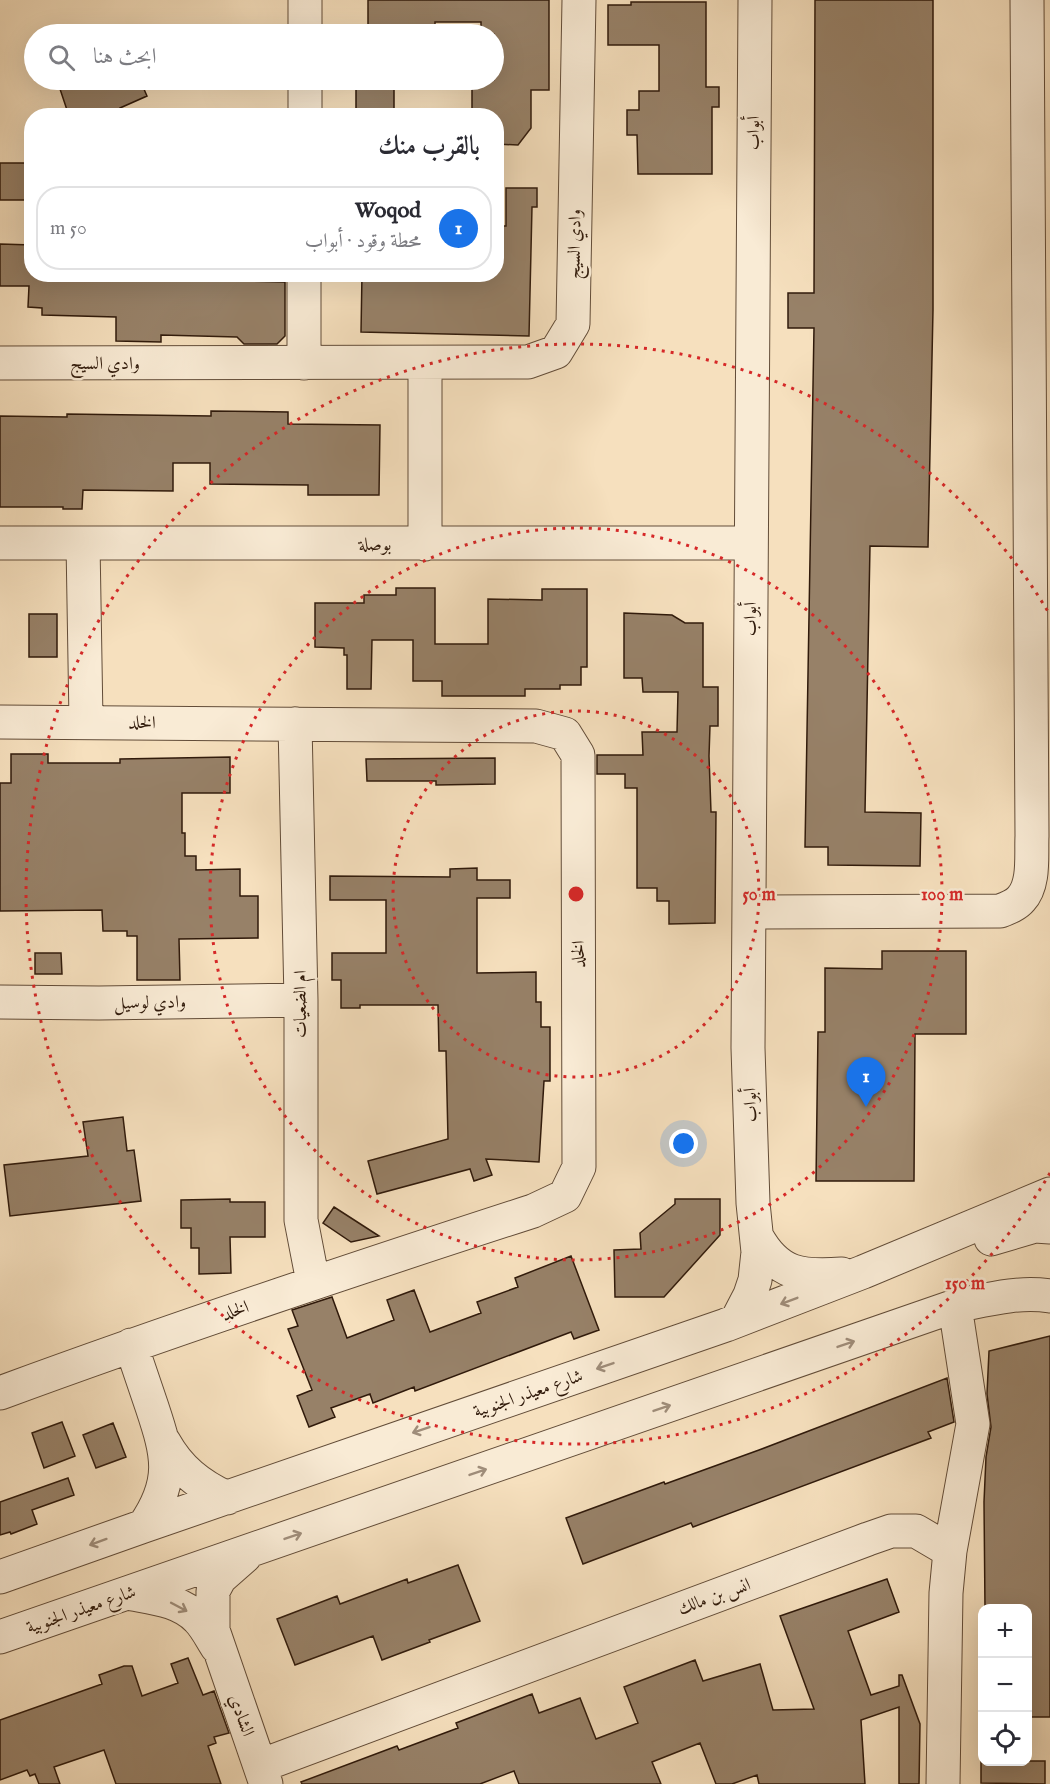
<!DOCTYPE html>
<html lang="ar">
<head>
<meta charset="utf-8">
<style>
	body { margin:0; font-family:"IM FELL English",Amiri,serif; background:#f2f2f3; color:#2b2b33; direction:rtl }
	.controls { position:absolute; right:18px; bottom:18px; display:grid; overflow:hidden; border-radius:12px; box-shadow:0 6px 24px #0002 }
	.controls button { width:54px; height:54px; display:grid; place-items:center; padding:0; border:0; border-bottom:2px solid #e1e1e2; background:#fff; color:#2b2b33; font:30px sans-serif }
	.you { position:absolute; left:684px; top:1144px; width:21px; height:21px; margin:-15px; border:4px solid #fff; border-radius:50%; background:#1a73e8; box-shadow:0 0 0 9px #1a73e833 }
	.badge { display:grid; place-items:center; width:39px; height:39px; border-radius:50%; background:#1a73e8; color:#fff; font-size:20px; font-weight:700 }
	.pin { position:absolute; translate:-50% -50px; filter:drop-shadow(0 2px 3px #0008) }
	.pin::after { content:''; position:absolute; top:32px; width:21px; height:18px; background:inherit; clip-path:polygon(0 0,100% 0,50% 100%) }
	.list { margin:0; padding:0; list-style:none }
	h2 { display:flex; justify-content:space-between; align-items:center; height:78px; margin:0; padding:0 24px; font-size:26px }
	h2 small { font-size:20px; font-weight:400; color:#7c7c81 }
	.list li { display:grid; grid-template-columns:39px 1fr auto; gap:18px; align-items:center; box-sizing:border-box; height:84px; margin:0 12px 12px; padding:0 12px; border:2px solid #e1e1e2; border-radius:24px }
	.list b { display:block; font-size:22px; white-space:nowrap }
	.list p { margin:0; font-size:20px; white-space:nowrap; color:#7c7c81 }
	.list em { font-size:20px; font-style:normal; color:#7c7c81 }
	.icon { flex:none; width:33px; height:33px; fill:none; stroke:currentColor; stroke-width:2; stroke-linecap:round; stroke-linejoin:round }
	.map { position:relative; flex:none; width:1050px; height:1784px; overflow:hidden; direction:ltr }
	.search { position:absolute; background:#fff; box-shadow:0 6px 24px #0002; left:24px; top:24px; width:480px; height:66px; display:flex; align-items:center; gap:15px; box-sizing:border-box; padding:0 21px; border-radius:33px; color:#7c7c81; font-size:22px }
	.panel { position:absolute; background:#fff; box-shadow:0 6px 24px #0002; left:24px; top:108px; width:480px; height:174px; border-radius:24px; direction:rtl }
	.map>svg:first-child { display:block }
	.building { fill:#978168; stroke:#301a0b; stroke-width:1.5 }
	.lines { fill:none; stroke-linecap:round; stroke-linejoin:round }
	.minor-casing { stroke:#624c38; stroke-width:35 }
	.minor { stroke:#f9ebd5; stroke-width:33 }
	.oneway { stroke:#9f8d7a }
	.ring { fill:none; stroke:#d62828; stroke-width:3; stroke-dasharray:3 6 }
	.labels { text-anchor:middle; stroke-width:5; stroke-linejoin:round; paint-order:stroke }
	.street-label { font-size:18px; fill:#301a0b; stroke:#f9ebd5 }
	.centre { fill:#d62828; stroke:#f9ebd5; stroke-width:3 }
	.ring-label { font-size:18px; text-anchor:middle; font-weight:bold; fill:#d62828; stroke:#f9ebd5; stroke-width:5; stroke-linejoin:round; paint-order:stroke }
</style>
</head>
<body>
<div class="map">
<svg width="1050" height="1784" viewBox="0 0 1050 1784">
	<rect width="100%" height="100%" fill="#f6e0be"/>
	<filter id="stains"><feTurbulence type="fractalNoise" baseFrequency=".00333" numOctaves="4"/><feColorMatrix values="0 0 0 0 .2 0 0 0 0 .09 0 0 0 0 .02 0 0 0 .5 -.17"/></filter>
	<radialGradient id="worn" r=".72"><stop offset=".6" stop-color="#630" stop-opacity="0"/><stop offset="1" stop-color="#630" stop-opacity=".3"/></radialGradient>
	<path class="building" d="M 368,0 L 549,0 L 549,90 L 531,90 L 531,128 L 518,145 L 496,144 L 496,116 L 472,116 L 472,80 L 494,80 L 494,34 L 481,34 L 481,22 L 435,22 L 435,34 L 381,34 L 381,26 L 368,26 Z
		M 815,0 L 933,0 L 933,310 L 928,547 L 870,546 L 865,812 L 921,813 L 920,866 L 828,865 L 828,847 L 805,847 L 814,328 L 788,328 L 788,293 L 814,293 Z
		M 631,2 L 706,2 L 706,87 L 719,87 L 719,107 L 712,107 L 712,174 L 638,174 L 637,135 L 627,135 L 627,110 L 639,110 L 639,91 L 659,91 L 659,45 L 608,45 L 608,5 L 631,5 Z
		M 57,80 L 140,80 L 147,96 L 120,108 L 123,116 L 69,116 Z
		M 356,80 L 394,80 L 394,116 L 356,116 Z
		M 0,163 L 29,163 L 28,200 L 0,200 Z
		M 506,188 L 537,188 L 537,207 L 532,207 L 529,336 L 361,332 L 362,274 L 496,274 L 496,226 L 506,226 Z
		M 0,244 L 32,245 L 32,274 L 239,274 L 239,281 L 285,282 L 285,336 L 277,344 L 244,344 L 237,337 L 161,335 L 161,342 L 116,341 L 116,317 L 42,315 L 42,308 L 28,307 L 29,286 L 0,286 Z
		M 211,411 L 288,412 L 288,424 L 380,425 L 379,495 L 308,495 L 308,485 L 210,484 L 210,463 L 173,463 L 173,491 L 83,490 L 82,509 L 63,509 L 63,507 L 0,507 L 0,416 L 67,417 L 67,414 L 211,416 Z
		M 396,588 L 435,588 L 435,644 L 488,644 L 488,599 L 542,600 L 542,589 L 587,589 L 587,667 L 581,667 L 581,685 L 560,685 L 560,689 L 525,689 L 525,696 L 442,696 L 442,681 L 413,681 L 413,640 L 372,640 L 371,689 L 347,689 L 347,655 L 344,655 L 344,648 L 315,647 L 315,603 L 364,603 L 364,595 L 396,595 Z
		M 624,613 L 672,615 L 685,623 L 703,623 L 703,687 L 718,687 L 718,726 L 710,726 L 709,756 L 711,812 L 716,812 L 715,923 L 669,924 L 669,901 L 657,901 L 657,888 L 637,888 L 637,788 L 625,788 L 625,774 L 597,774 L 597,755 L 643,755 L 642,732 L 677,732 L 678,692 L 643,692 L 642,678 L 624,678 Z
		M 29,614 L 57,614 L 57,657 L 29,657 Z
		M 11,754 L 48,754 L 48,763 L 120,763 L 120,759 L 230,757 L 230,793 L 182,793 L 182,833 L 185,833 L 185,856 L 196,856 L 196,870 L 240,869 L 240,896 L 258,896 L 258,938 L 179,939 L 180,980 L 137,980 L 137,936 L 127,936 L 127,931 L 103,931 L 102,910 L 0,911 L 0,783 L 11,783 Z
		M 495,758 L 495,784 L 436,785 L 436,781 L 367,781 L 366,759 Z
		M 477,868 L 477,880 L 510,880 L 510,898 L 477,898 L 477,973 L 536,972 L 536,1002 L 541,1002 L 541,1027 L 550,1027 L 550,1081 L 544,1081 L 539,1162 L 486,1159 L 492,1175 L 474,1181 L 470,1169 L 377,1194 L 368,1161 L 448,1139 L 446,1051 L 439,1051 L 438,1005 L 360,1005 L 360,1008 L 341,1008 L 341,980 L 332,980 L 332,953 L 386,953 L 386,900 L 330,900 L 330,876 L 450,877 L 450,869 Z
		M 882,951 L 966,951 L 966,1034 L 915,1034 L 914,1181 L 816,1181 L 818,1032 L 825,1032 L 825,968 L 882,969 Z
		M 35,953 L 61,953 L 62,974 L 35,974 Z
		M 123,1117 L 127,1151 L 134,1150 L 141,1201 L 10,1216 L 4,1165 L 88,1156 L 83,1122 Z
		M 230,1199 L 230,1202 L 265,1202 L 265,1237 L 230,1237 L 231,1273 L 199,1274 L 199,1248 L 191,1248 L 191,1228 L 181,1228 L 181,1200 Z
		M 675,1199 L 720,1199 L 720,1235 L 664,1297 L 615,1297 L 614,1250 L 641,1249 L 640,1233 L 675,1204 Z
		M 334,1207 L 379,1236 L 351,1242 L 323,1223 Z
		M 571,1256 L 599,1330 L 574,1339 L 571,1332 L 415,1391 L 414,1387 L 373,1403 L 370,1394 L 331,1408 L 335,1417 L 309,1427 L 297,1396 L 312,1390 L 288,1329 L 298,1326 L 292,1310 L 332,1297 L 347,1338 L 394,1320 L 387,1300 L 414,1290 L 430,1332 L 481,1313 L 477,1302 L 518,1287 L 515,1278 Z
		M 1050,1336 L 1050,1717 L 1028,1717 L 1028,1608 L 985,1608 L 984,1502 L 986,1457 L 991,1427 L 987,1394 L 989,1351 Z
		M 947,1378 L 954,1422 L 928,1432 L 931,1438 L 693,1527 L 691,1523 L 583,1564 L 566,1518 L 664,1482 L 665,1484 L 759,1450 Z
		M 62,1422 L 75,1456 L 44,1468 L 32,1433 Z
		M 113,1423 L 126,1457 L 96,1468 L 83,1435 Z
		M 68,1478 L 74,1495 L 32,1510 L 37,1524 L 11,1534 L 10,1532 L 0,1535 L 0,1502 Z
		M 458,1565 L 480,1621 L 429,1640 L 430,1642 L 382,1660 L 373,1636 L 295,1665 L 277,1619 L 337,1596 L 340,1604 L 407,1579 L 408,1583 Z
		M 887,1579 L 899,1612 L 848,1631 L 871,1695 L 899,1686 L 899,1675 L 902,1675 L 920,1724 L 919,1784 L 899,1784 L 899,1707 L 861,1720 L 865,1784 L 759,1784 L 757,1775 L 732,1784 L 716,1784 L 700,1743 L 652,1762 L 661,1784 L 519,1784 L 514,1771 L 480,1784 L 302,1784 L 301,1782 L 397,1746 L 399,1750 L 458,1728 L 456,1723 L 532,1694 L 539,1713 L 580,1698 L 596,1739 L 638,1723 L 624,1687 L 695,1660 L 703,1681 L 760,1664 L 773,1710 L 814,1709 L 780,1616 Z
		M 188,1658 L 203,1695 L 214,1691 L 229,1733 L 214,1737 L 216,1743 L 208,1746 L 221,1784 L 116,1784 L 104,1750 L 54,1767 L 60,1784 L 39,1784 L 35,1774 L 30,1776 L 27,1770 L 0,1780 L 0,1720 L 102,1684 L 99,1675 L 124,1666 L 132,1666 L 142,1696 L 178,1683 L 171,1664 Z
		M 981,1761 L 1045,1761 L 1045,1784 L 981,1783 Z"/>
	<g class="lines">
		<g class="minor-casing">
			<path id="minor" d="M 305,34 L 305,0
				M 305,116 L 305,80
				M 0,363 L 528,362 L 556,352 L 573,324 L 579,0
				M 304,363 L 304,274
				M 425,363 L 425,544
				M 0,543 L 750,543
				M 83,543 L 86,721
				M 0,722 L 536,726 L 565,734 L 578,755 L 579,1167 L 565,1196 L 533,1211 C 354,1269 176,1328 0,1393
				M 295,724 L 301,1000 L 301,1220 L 313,1282
				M 749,912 L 1000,911 C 1008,908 1016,905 1021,899 C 1035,884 1031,855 1032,836 L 1027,0
				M 0,1002 L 99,1003 L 301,1000
				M 757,1237 C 778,1275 802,1277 842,1274
				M 991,1239 L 1035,1226 L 1050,1227
				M 737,1320 L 750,1295 L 755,1280 L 758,1252 L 753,1203 L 748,1048 L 755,0
				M 131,1345 C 138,1366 145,1386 152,1407 C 168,1455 175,1481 144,1526
				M 164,1442 C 179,1469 199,1485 227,1498
				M 950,1551 L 973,1424 L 955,1306
				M 245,1556 L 220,1578 L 213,1591 L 213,1630 L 266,1784
				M 0,1577 L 144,1526 L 726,1325 L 863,1272 L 1050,1194
				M 128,1593 C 153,1598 180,1600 198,1619 C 206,1627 211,1638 217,1647
				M 0,1637 L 955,1306 C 986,1300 1018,1291 1050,1296
				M 260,1766 L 868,1539 L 891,1531 L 916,1531 L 950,1551 L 946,1593 L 943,1784"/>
		</g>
		<use href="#minor" class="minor"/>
	</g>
	<defs><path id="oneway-shaft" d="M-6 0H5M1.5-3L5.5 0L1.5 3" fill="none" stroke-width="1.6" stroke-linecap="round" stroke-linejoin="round" transform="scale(1.5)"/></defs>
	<g class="oneway">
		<use href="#oneway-shaft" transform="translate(789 1301) rotate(159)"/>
		<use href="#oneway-shaft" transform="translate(846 1344) rotate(-19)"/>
		<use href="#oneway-shaft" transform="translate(605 1366) rotate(161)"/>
		<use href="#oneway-shaft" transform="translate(662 1408) rotate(-19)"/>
		<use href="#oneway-shaft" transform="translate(421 1430) rotate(161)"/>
		<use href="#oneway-shaft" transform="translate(478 1472) rotate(-19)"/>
		<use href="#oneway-shaft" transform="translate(293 1536) rotate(-19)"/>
		<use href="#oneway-shaft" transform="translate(98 1542) rotate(160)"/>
		<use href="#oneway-shaft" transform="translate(179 1607) rotate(28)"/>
	</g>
	<g class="ring">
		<circle cx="576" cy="894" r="183"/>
		<circle cx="576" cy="894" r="366"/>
		<path d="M1050 1173A550 550 0 1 1 1050 615"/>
	</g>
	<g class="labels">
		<g class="street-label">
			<text transform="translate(753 133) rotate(-90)" y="6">أبواب</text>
			<text transform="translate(574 244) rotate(-89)" y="6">وادي السيج</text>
			<text x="105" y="369">وادي السيج</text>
			<text x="375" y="550">بوصلة</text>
			<text transform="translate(750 619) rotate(-90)" y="6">أبواب</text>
			<text transform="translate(142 722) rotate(1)" y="6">الخلد</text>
			<text transform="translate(578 954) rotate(-90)" y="6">الخلد</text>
			<text transform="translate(150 1002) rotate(-1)" y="6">وادي لوسيل</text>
			<text transform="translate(300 1004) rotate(-90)" y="6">ام الضعيات</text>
			<text transform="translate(750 1105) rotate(-92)" y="6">أبواب</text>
			<text transform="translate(235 1310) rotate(-19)" y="6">الخلد</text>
			<text transform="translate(528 1393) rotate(-19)" y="6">شارع معيذر الجنوبية</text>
			<text transform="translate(714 1596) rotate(-20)" y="6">انس بن مالك</text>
			<text transform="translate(81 1609) rotate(-19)" y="6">شارع معيذر الجنوبية</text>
			<text transform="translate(242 1715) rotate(70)" y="6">الشادي</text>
		</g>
	</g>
	<circle cx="576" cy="894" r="9" class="centre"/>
	<g class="ring-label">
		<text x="759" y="900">50 m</text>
		<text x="942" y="900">100 m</text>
		<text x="965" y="1289">150 m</text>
	</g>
	<rect width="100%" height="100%" filter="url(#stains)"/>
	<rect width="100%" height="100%" fill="url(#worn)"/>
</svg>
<div class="controls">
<button>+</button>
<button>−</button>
<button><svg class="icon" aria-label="locate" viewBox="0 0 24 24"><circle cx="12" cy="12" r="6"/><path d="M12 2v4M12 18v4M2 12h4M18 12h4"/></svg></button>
</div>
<div class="you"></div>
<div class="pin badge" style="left:866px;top:1107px">1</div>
<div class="search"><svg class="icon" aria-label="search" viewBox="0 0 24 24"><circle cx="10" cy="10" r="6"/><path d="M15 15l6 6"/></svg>ابحث هنا</div>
<section class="panel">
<h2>بالقرب منك<small></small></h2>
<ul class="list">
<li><span class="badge">1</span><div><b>Woqod</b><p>محطة وقود · أبواب</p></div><em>50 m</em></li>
</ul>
</section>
</div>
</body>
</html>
